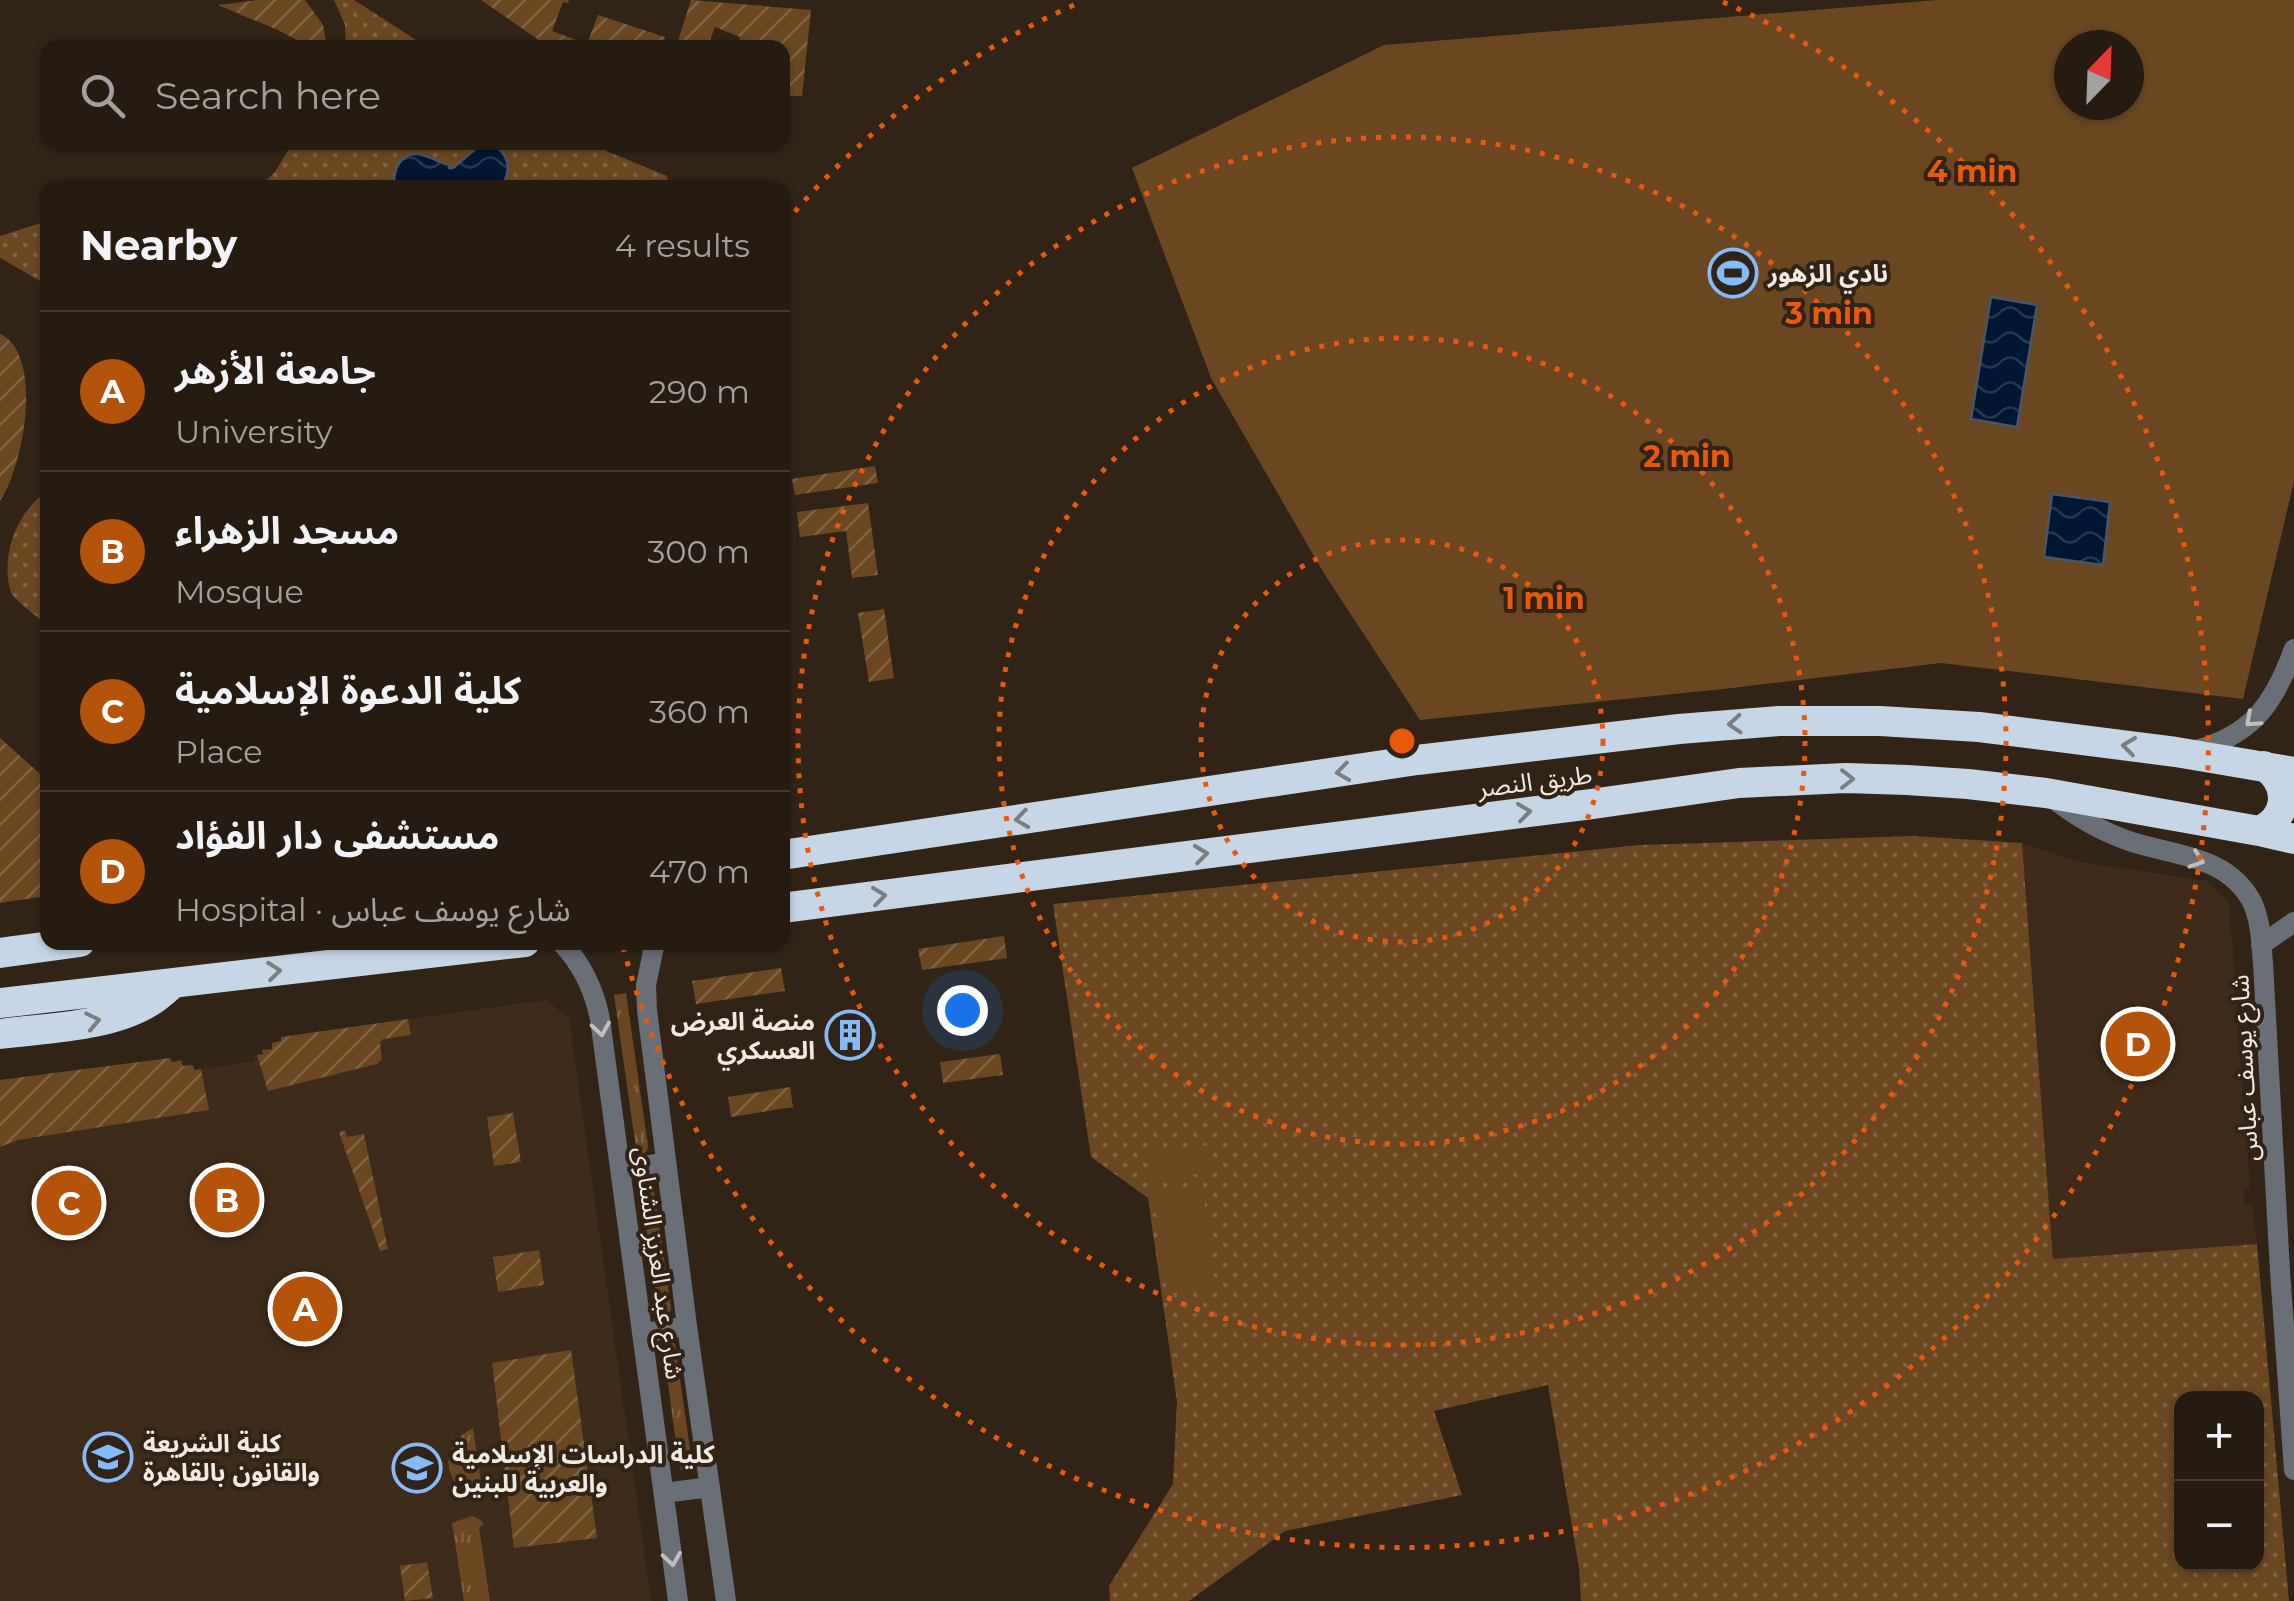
<!DOCTYPE html>
<html lang="en">
<head>
<meta charset="utf-8">
<style>
	body { margin:0; font-family:Montserrat,"Noto Sans Arabic",sans-serif; background:#31281f; color:#f1f3f6 }
	.controls { position:absolute; right:30px; bottom:30px; display:grid; overflow:hidden; border-radius:20px; box-shadow:0 2px 8px #0004 }
	.controls button { width:90px; height:90px; display:grid; place-items:center; padding:0; border:0; border-bottom:2px solid #423931; background:#251b11; color:#f1f3f6; font:50px sans-serif }
	.compass { position:absolute; left:2054px; top:30px; width:90px; height:90px; border-radius:50%; background:#251b11; box-shadow:0 2px 8px #0004; rotate:23deg }
	.you { position:absolute; left:962px; top:1010px; width:35px; height:35px; margin:-25px; border:8px solid #fff; border-radius:50%; background:#1a73e8; box-shadow:0 0 0 15px #1a73e833 }
	.badge { display:grid; place-items:center; width:65px; height:65px; border-radius:50%; background:#b45309; color:#fff; font-size:32px; font-weight:700 }
	.pin { position:absolute; translate:-50% -50%; border:5px solid #fff; box-shadow:0 2px 10px #0006 }
	.list { margin:0; padding:0; list-style:none }
	h2 { display:flex; justify-content:space-between; align-items:center; height:130px; margin:0; padding:0 40px; font-size:42px }
	h2 small { font-size:32px; font-weight:400; color:#a3a19f }
	.list li { display:grid; grid-template-columns:65px 1fr auto; gap:30px; align-items:center; box-sizing:border-box; height:160px; padding:0 40px; border-top:2px solid #423931 }
	.list b { display:block; font-size:38px; white-space:nowrap }
	.list p { margin:0; font-size:32px; white-space:nowrap; color:#a3a19f }
	.list em { font-size:32px; font-style:normal; color:#a3a19f }
	.icon { flex:none; width:55px; height:55px; fill:none; stroke:currentColor; stroke-width:2; stroke-linecap:round; stroke-linejoin:round }
	.map { position:relative; flex:none; width:2294px; height:1601px; overflow:hidden }
	.search { position:absolute; background:#251b11; box-shadow:0 2px 8px #0004; left:40px; top:40px; width:750px; height:110px; display:flex; align-items:center; gap:25px; box-sizing:border-box; padding:0 35px; border-radius:20px; color:#a3a19f; font-size:38px }
	.panel { position:absolute; background:#251b11; box-shadow:0 2px 8px #0004; left:40px; top:180px; width:750px; height:770px; border-radius:20px }
	.map>svg:first-child { display:block }
	.built { fill:#3e2b1a }
	.grass { fill:url(#grass-tufts) }
	.park { fill:url(#park-dots); fill-rule:evenodd }
	.garden { fill:url(#garden-furrows) }
	.pitch { fill:#6b4721; fill-rule:evenodd }
	.water { fill:url(#water-waves); stroke:#495567; stroke-width:2.5 }
	.lines { fill:none; stroke-linecap:round; stroke-linejoin:round }
	.minor { stroke:#6a6f77; stroke-width:20 }
	.highway { stroke:#c7d6e7; stroke-width:30 }
	.oneway { stroke:#c2bebc }
	.oneway2 { stroke:#7c7d7f }
	.ring { fill:none; stroke:#e8590c; stroke-width:5; stroke-dasharray:5 10 }
	.labels { text-anchor:middle; stroke-width:8; stroke-linejoin:round; paint-order:stroke }
	.poi-label { font-size:25px; font-weight:bold; fill:#f2e9e1; stroke:#312417; text-anchor:start }
	.street-label { font-size:25px; fill:#f2e9e1; stroke:#312417 }
	.centre { fill:#e8590c; stroke:#312417; stroke-width:5 }
	.ring-label { font-size:30px; text-anchor:middle; font-weight:bold; fill:#e8590c; stroke:#312417; stroke-width:8; stroke-linejoin:round; paint-order:stroke }
</style>
</head>
<body>
<div class="map">
<svg width="2294" height="1601" viewBox="0 0 2294 1601">
	<defs>
		<pattern id="grass-tufts" width="24" height="20" patternUnits="userSpaceOnUse" patternTransform="scale(2.5)"><rect width="24" height="20" fill="#6b4721"/><path d="M3 7l-1-3M5 7V3M7 7l1-3M15 17l-1-3M17 17v-4M19 17l1-3" fill="none" stroke="#816241"/></pattern>
		<pattern id="park-dots" width="8" height="8" patternUnits="userSpaceOnUse" patternTransform="scale(2.5)"><rect width="8" height="8" fill="#6b4721"/><path d="M2 2h.1M6 6h.1" fill="none" stroke="#816241" stroke-width="1.8" stroke-linecap="round"/></pattern>
		<pattern id="garden-furrows" width="10" height="10" patternUnits="userSpaceOnUse" patternTransform="scale(2.5)"><rect width="10" height="10" fill="#6b4721"/><path d="M-1 1l2-2M0 10L10 0M9 11l2-2" fill="none" stroke="#816241"/></pattern>
		<pattern id="water-waves" width="16" height="10" patternUnits="userSpaceOnUse" patternTransform="scale(2.5)"><rect width="16" height="10" fill="#001633"/><path d="M0 5q4-4 8 0t8 0" fill="none" stroke="#263850"/></pattern>
	</defs>
	<rect width="100%" height="100%" fill="#312417"/>
	<path class="built" d="M 2022,843 L 2080,862 L 2207,881 L 2229,903 L 2250,1188 L 2243,1190 L 2245,1205 L 2252,1205 L 2257,1244 L 2053,1260 Z
		M 546,1000 L 569,1018 L 651,1601 L 0,1601 L 0,1080 L 170,1058 L 172,1062 L 181,1060 L 183,1066 L 193,1065 L 195,1070 L 254,1061 L 254,1056 L 263,1055 L 262,1050 L 272,1049 L 272,1043 L 281,1041 L 281,1037 Z"/>
	<path class="grass" d="M 626,993 L 648,1146 L 647,1151 L 643,1154 L 638,1153 L 636,1148 L 614,995 Z
		M 647,1184 L 653,1187 L 654,1191 L 671,1307 L 670,1312 L 666,1315 L 660,1313 L 658,1308 L 641,1192 L 643,1185 Z
		M 669,1340 L 675,1344 L 692,1463 L 691,1468 L 687,1472 L 681,1470 L 679,1465 L 663,1347 L 665,1342 Z
		M 473,1428 L 483,1496 C 442,1491 436,1446 473,1428 Z
		M 472,1516 L 481,1520 L 484,1525 L 479,1527 L 490,1601 L 464,1601 L 452,1523 Z"/>
	<path class="park" d="M 334,0 L 354,0 L 427,47 L 346,47 L 345,25 Z
		M 293,142 L 587,143 L 667,176 L 668,187 L 258,188 L 275,172 Z
		M 47,221 L 48,221 L 47,285 L 0,258 L 0,236 Z
		M 47,492 L 47,625 C 36,615 20,605 11,593 C 0,557 16,511 47,492 Z
		M 1913,836 L 2022,843 L 2053,1259 L 2257,1244 L 2289,1601 L 1581,1601 L 1579,1568 L 1548,1385 L 1434,1411 L 1462,1495 L 1285,1531 L 1189,1601 L 1110,1601 L 1109,1586 L 1173,1484 L 1177,1402 L 1148,1198 L 1091,1157 L 1053,904 L 1640,845 ZM 2182,1398 L 2256,1398 L 2256,1564 L 2182,1564 Z"/>
	<path class="garden" d="M 258,0 L 305,0 L 323,25 L 327,47 L 309,47 L 280,31 L 218,5 Z
		M 481,0 L 569,0 L 568,3 L 563,2 L 552,31 L 587,44 L 598,15 L 665,37 L 662,47 L 549,47 Z
		M 691,0 L 811,10 L 802,96 L 783,96 L 782,48 L 737,47 L 740,37 L 715,27 L 708,46 L 710,47 L 676,47 Z
		M 0,334 C 45,355 23,468 0,501 Z
		M 875,466 L 878,483 L 795,495 L 792,479 Z
		M 868,503 L 878,575 L 852,578 L 846,531 L 800,537 L 797,512 Z
		M 884,609 L 894,678 L 869,682 L 858,613 Z
		M 0,738 L 47,780 L 47,896 L 0,903 Z
		M 1004,936 L 1007,958 L 922,970 L 918,949 Z
		M 781,968 L 785,991 L 696,1004 L 692,981 Z
		M 408,1019 L 411,1035 L 383,1039 L 380,1043 L 382,1059 L 377,1064 L 268,1091 L 257,1055 L 263,1054 L 262,1050 L 272,1049 L 272,1043 L 281,1041 L 281,1037 Z
		M 1000,1054 L 1003,1075 L 943,1083 L 940,1062 Z
		M 170,1058 L 172,1062 L 181,1060 L 183,1066 L 193,1065 L 194,1070 L 201,1069 L 209,1110 L 18,1140 L 0,1147 L 0,1080 Z
		M 790,1087 L 793,1107 L 731,1117 L 728,1097 Z
		M 513,1113 L 521,1162 L 494,1166 L 487,1117 Z
		M 345,1131 L 347,1137 L 364,1134 L 388,1249 L 380,1251 L 339,1132 Z
		M 539,1250 L 544,1285 L 498,1292 L 493,1257 Z
		M 571,1350 L 597,1538 L 514,1548 L 492,1363 Z
		M 427,1562 L 433,1598 L 405,1601 L 400,1566 Z"/>
	<path class="pitch" d="M 1937,0 L 2294,0 L 2294,481 L 2243,699 L 1941,663 L 1723,689 L 1420,720 L 1325,575 L 1211,378 L 1132,168 L 1384,45 ZM 2069,45 L 2129,45 L 2129,105 L 2069,105 Z
		M 1208,1145 L 1212,1172 L 1153,1180 L 1149,1153 Z
		M 1202,1186 L 1215,1286 L 1167,1293 L 1153,1193 Z"/>
	<path class="water" d="M 486,143 C 508,147 515,173 499,187 L 394,187 C 394,178 394,170 400,162 C 413,144 433,161 449,165 L 449,168 L 453,168 L 479,146 Z
		M 1991,297 L 2037,305 L 2017,427 L 1971,419 Z
		M 2052,494 L 2110,502 L 2103,565 L 2044,557 Z"/>
	<g class="lines">
		<path class="minor" d="M 2192,751 C 2252,736 2274,704 2294,649
			M 2051,797 C 2076,817 2102,832 2132,842 C 2176,856 2228,856 2252,902 C 2261,921 2261,942 2263,963 L 2280,1271 L 2294,1470
			M 561,942 C 582,964 594,989 600,1019 L 678,1601
			M 655,942 L 646,985 L 647,1010 L 687,1326 L 726,1601
			M 2261,945 L 2294,922
			M 621,1170 L 666,1162
			M 644,1333 L 687,1326
			M 664,1493 L 710,1487"/>
		<path class="highway" d="M 2259,831 C 2289,818 2291,784 2264,766
			M 782,855 L 1417,760 L 1679,729 L 1779,721 L 1880,721 L 1979,727 L 2176,752 L 2294,772
			M 782,908 L 1592,804 L 1739,783 L 1846,778 L 1907,780 L 1968,784 L 2046,793 L 2259,831 L 2294,839
			M 0,953 L 80,942
			M 0,1003 L 525,942
			M 0,1034 C 46,1028 111,1027 151,1001 C 158,997 164,991 170,986"/>
	</g>
	<defs><path id="oneway-chevron" d="M-2-3.5L2.5 0L-2 3.5" fill="none" stroke-width="1.6" stroke-linecap="round" stroke-linejoin="round" transform="scale(2.5)"/></defs>
	<g class="oneway">
		<use href="#oneway-chevron" transform="translate(2252 720) rotate(138)"/>
		<use href="#oneway-chevron" transform="translate(2197 860) rotate(19)"/>
		<use href="#oneway-chevron" transform="translate(601 1029) rotate(81)"/>
		<use href="#oneway-chevron" transform="translate(672 1559) rotate(82)"/>
	</g>
	<g class="oneway2">
		<use href="#oneway-chevron" transform="translate(1735 724) rotate(176)"/>
		<use href="#oneway-chevron" transform="translate(2129 746) rotate(-173)"/>
		<use href="#oneway-chevron" transform="translate(1343 772) rotate(172)"/>
		<use href="#oneway-chevron" transform="translate(1847 779)"/>
		<use href="#oneway-chevron" transform="translate(1524 812) rotate(-7)"/>
		<use href="#oneway-chevron" transform="translate(1022 819) rotate(172)"/>
		<use href="#oneway-chevron" transform="translate(1201 854) rotate(-7)"/>
		<use href="#oneway-chevron" transform="translate(879 896) rotate(-7)"/>
		<use href="#oneway-chevron" transform="translate(274 971) rotate(-6)"/>
		<use href="#oneway-chevron" transform="translate(93 1021) rotate(-12)"/>
	</g>
	<g class="ring">
		<circle cx="1402" cy="741" r="201"/>
		<circle cx="1402" cy="741" r="403"/>
		<circle cx="1402" cy="741" r="604"/>
		<path d="M785 223A806 806 0 0 1 1081 2M1723 2A806 806 0 1 1 622 943"/>
	</g>
	<defs>
		<g id="stadium-ring" transform="scale(2.5)"><circle r="9.5" fill="#312417" stroke="#85bbfb" stroke-width="1.5"/><path d="M0-5a6.5 5 0 1 0 0 10a6.5 5 0 1 0 0-10ZM-3.5-1.8h7v3.6h-7Z" fill="#85bbfb"/></g>
		<g id="building-ring" transform="scale(2.5)"><circle r="9.5" fill="#312417" stroke="#85bbfb" stroke-width="1.5"/><path d="M-4-6H4V6H1V3H-1V6H-4ZM-2.5-4.3h1.7v1.8h-1.7ZM.8-4.3h1.7v1.8H.8ZM-2.5-1h1.7V.8h-1.7ZM.8-1h1.7V.8H.8Z" fill="#85bbfb"/></g>
		<g id="university-ring" transform="scale(2.5)"><circle r="9.5" fill="#312417" stroke="#85bbfb" stroke-width="1.5"/><path d="M0-5L7-2L0 1L-7-2ZM-4 1L0 2.5L4 1V4Q0 6-4 4Z" fill="#85bbfb"/></g>
	</defs>
	<g fill-rule="evenodd">
		<use href="#stadium-ring" x="1733" y="273"/>
		<use href="#building-ring" x="850" y="1035"/>
		<use href="#university-ring" x="108" y="1457"/>
		<use href="#university-ring" x="417" y="1468"/>
	</g>
	<g class="labels">
		<g class="poi-label">
			<text x="1768" y="282">نادي الزهور</text>
			<text x="815" y="1030" text-anchor="end">منصة العرض<tspan x="815" dy="29">العسكري</tspan></text>
			<text x="143" y="1452">كلية الشريعة<tspan x="143" dy="29">والقانون بالقاهرة</tspan></text>
			<text x="452" y="1463">كلية الدراسات الإسلامية<tspan x="452" dy="29">والعربية للبنين</tspan></text>
		</g>
		<g class="street-label">
			<text transform="translate(1535 781) rotate(-7)" y="9">طريق النصر</text>
			<text transform="translate(2244 1068) rotate(-93)" y="9">شارع يوسف عباس</text>
			<text transform="translate(659 1263) rotate(82)" y="9">شارع عبد العزيز الشناوى</text>
		</g>
	</g>
	<circle cx="1402" cy="741" r="15" class="centre"/>
	<g class="ring-label">
		<text x="1972" y="182">4 min</text>
		<text x="1829" y="324">3 min</text>
		<text x="1687" y="467">2 min</text>
		<text x="1544" y="609">1 min</text>
	</g>
</svg>
<div class="controls">
<button>+</button>
<button>−</button>
</div>
<svg class="compass" viewBox="-18 -18 36 36"><path d="M0-13l5 13h-10z" fill="#e53935"/><path d="M0 13l5-13h-10z" fill="#a3a19f"/></svg>
<div class="you"></div>
<div class="pin badge" style="left:305px;top:1309px">A</div>
<div class="pin badge" style="left:227px;top:1200px">B</div>
<div class="pin badge" style="left:69px;top:1203px">C</div>
<div class="pin badge" style="left:2138px;top:1044px">D</div>
<div class="search"><svg class="icon" aria-label="search" viewBox="0 0 24 24"><circle cx="10" cy="10" r="6"/><path d="M15 15l6 6"/></svg>Search here</div>
<section class="panel">
<h2>Nearby<small>4 results</small></h2>
<ul class="list">
<li><span class="badge">A</span><div><b>جامعة الأزهر</b><p>University</p></div><em>290 m</em></li>
<li><span class="badge">B</span><div><b>مسجد الزهراء</b><p>Mosque</p></div><em>300 m</em></li>
<li><span class="badge">C</span><div><b>كلية الدعوة الإسلامية</b><p>Place</p></div><em>360 m</em></li>
<li><span class="badge">D</span><div><b>مستشفى دار الفؤاد</b><p>Hospital · شارع يوسف عباس</p></div><em>470 m</em></li>
</ul>
</section>
</div>
</body>
</html>
